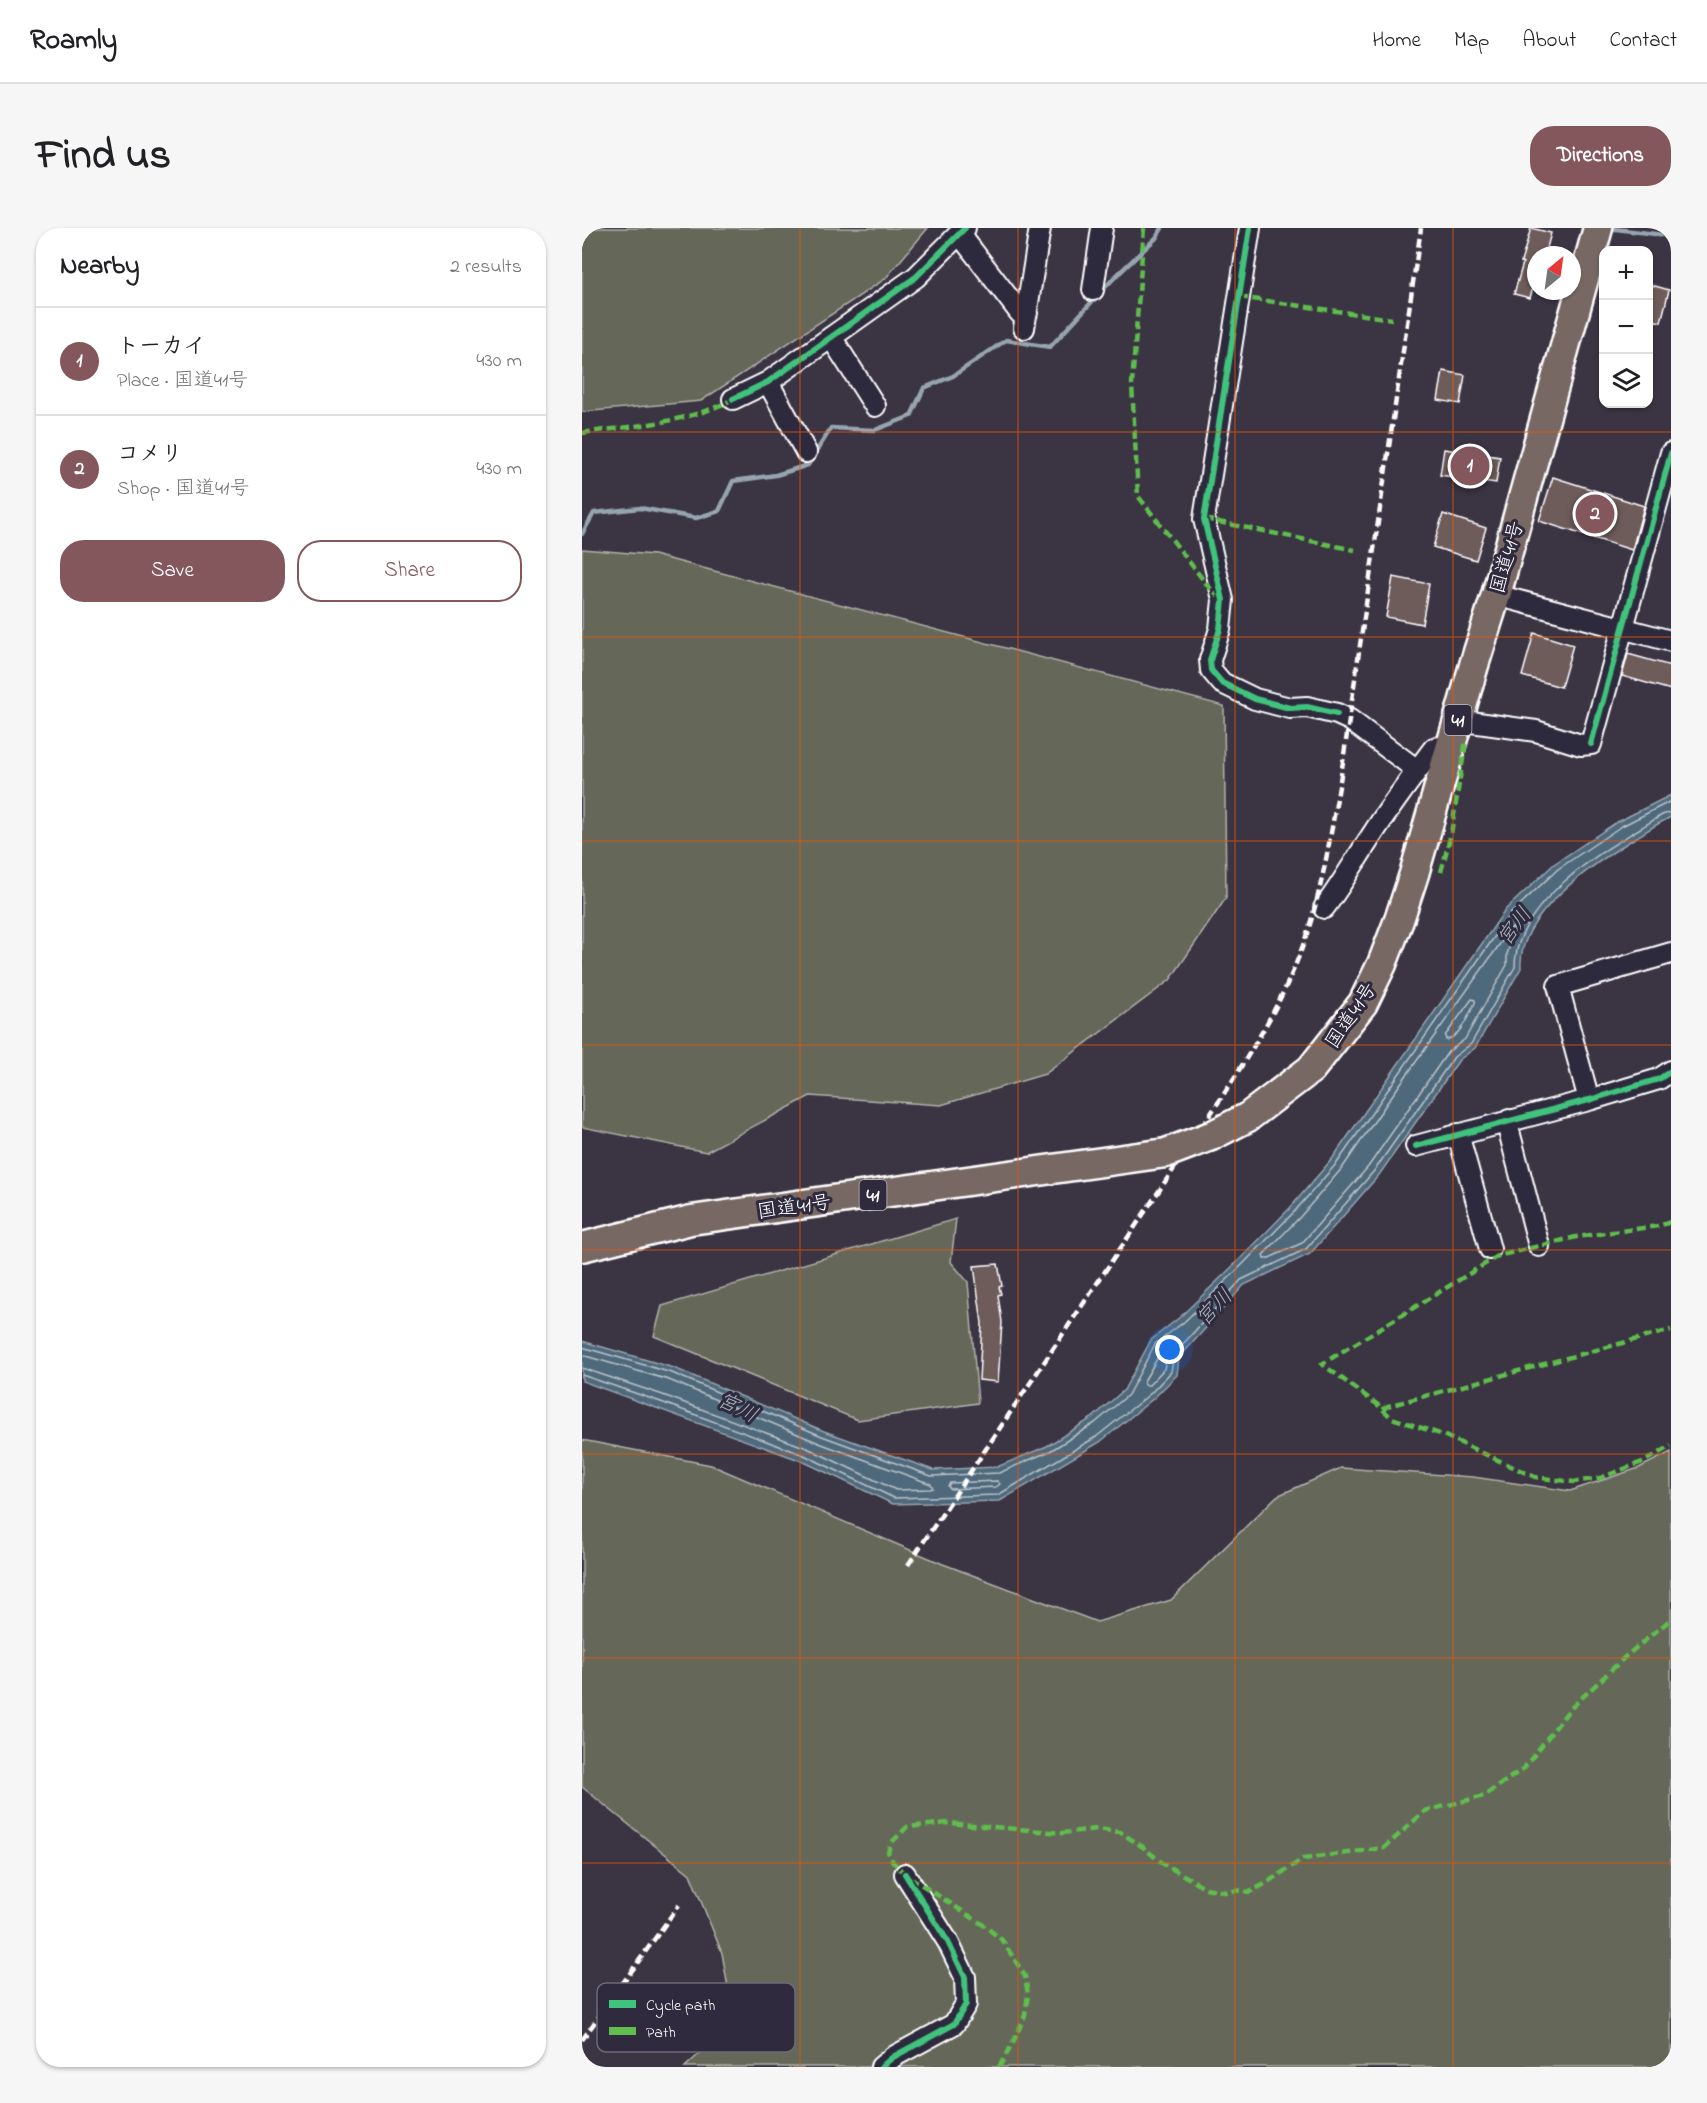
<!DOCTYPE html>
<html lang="en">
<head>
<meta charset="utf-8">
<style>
	body { margin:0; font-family:"Indie Flower","Klee One",sans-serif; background:#f6f6f6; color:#202124 }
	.controls { position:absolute; right:18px; top:18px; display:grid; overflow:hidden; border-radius:12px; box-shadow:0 2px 4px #0004 }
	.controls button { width:54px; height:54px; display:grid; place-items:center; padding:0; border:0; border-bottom:2px solid #e0e0e0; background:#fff; color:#202124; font:30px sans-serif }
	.compass { position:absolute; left:945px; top:18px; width:54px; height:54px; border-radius:50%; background:#fff; box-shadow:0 2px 4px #0004; rotate:29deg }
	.you { position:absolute; left:588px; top:1122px; width:21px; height:21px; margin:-15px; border:4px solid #fff; border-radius:50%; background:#1a73e8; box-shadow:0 0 0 9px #1a73e833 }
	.badge { display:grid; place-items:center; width:39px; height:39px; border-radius:50%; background:#84575d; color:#fff; font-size:20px; font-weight:700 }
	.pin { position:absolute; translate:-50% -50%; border:3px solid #fff; box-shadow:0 2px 6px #0006 }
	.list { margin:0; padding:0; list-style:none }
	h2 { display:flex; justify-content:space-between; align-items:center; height:78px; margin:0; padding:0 24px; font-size:26px }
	h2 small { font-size:20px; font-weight:400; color:#757577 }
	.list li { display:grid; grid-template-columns:39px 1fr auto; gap:18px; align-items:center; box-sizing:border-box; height:108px; padding:0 24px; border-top:2px solid #e0e0e0 }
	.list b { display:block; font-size:22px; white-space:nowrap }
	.list p { margin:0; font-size:20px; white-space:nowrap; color:#757577 }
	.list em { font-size:20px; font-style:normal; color:#757577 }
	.actions { display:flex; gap:12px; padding:18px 24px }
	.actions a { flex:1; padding:14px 0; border:2px solid #84575d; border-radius:24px; text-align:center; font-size:21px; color:#84575d }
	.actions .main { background:#84575d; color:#fff }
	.icon { flex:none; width:33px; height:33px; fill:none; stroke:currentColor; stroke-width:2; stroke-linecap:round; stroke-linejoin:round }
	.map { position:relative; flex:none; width:1089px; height:1839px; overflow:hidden; border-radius:24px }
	header { display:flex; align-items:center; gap:36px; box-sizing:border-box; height:84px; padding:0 30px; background:#fff; border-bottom:2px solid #e0e0e0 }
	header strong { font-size:28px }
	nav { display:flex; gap:33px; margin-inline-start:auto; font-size:21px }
	.intro { display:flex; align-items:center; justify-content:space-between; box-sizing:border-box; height:144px; padding:0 36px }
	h1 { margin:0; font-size:42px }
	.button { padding:15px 27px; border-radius:24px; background:#84575d; color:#fff; font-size:21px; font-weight:700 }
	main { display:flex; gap:36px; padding:0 36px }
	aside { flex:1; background:#fff; border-radius:24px; box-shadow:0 2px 4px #0004 }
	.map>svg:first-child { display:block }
	.green { fill:#656759; stroke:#b2b3ac; stroke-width:1.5 }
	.water { fill:#50697b; stroke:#96a5b0; stroke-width:1.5 }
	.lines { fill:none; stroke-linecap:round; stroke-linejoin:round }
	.shore { stroke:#b9c3ca; stroke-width:1.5 }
	.stream { stroke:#96a5b0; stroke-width:4.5 }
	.building { fill:#6d5c5a; stroke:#fff; stroke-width:1.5 }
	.minor-casing { stroke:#fff; stroke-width:24 }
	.highway-casing { stroke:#fff; stroke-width:33 }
	.minor { stroke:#2f2a3d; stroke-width:20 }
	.highway { stroke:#776864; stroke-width:28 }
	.rail { stroke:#fff; stroke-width:4.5; stroke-dasharray:9 4.5; stroke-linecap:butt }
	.highway-bridge-casing { stroke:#fff; stroke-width:33; stroke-linecap:butt }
	.highway-bridge { stroke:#776864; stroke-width:28 }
	.quiet { stroke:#5fbe4e; stroke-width:4.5; stroke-dasharray:9 4.5; stroke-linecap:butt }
	.cycleway-casing { stroke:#2f2a3d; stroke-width:10 }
	.cycleway { stroke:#40c37c; stroke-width:6 }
	.grid { fill:none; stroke:#e8590c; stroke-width:1.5; stroke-opacity:0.55 }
	.labels { text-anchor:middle; stroke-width:6; stroke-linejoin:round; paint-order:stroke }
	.shield { fill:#2f2a3d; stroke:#c1bfc5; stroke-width:1.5 }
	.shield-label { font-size:18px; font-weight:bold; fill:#fff }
	.street-label { font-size:20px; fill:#fff; stroke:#2f2a3d }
	.water-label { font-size:21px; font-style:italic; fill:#a8b4bd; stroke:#2f2a3d }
	.key { fill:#2f2a3d; stroke:#6d6a77; stroke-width:1.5 }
	.key-label { font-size:16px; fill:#fff }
</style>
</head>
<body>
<header>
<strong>Roamly</strong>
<nav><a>Home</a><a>Map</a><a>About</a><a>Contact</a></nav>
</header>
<div class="intro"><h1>Find us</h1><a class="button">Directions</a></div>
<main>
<aside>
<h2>Nearby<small>2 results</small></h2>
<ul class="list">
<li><span class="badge">1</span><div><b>トーカイ</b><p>Place · 国道41号</p></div><em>430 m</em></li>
<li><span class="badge">2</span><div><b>コメリ</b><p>Shop · 国道41号</p></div><em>430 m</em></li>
</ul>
<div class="actions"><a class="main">Save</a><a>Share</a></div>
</aside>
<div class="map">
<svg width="1089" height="1839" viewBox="0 0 1089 1839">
	<rect width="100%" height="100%" fill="#3b3443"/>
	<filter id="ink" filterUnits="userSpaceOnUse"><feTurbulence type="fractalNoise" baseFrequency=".0167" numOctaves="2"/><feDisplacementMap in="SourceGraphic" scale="12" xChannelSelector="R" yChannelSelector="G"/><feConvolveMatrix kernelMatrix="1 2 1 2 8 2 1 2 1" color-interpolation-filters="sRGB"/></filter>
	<g filter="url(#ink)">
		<path class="green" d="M 0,0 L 346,0 L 303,51 L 119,173 L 0,184 Z
			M 0,321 L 72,327 L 642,478 L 644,670 L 588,752 L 463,846 L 359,877 L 228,868 L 124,924 L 0,899 Z
			M 374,991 L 369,1034 L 386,1054 L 396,1175 L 276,1192 L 72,1108 L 80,1078 Z
			M 0,1212 L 129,1237 L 361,1336 L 515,1394 L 589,1372 L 695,1268 L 759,1240 L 891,1249 L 988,1263 L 1057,1240 L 1089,1224 L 1089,1839 L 103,1839 L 152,1794 L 140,1725 L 108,1646 L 0,1559 Z"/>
		<path class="water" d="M 1089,567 L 1089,589 C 1076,595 1065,603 1053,610 C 1013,635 935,686 939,740 L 893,820 L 877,832 L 797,947 L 728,1026 L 662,1057 L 597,1130 L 595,1147 L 572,1170 L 518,1214 L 418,1273 L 311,1276 L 220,1233 L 0,1153 L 0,1113 L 92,1140 L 242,1203 L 351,1242 L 415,1239 L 465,1218 L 510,1190 L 542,1162 L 569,1112 L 598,1089 L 654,1035 L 708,980 L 750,931 L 924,681 L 972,636 L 1035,594 Z"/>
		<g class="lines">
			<path class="shore" d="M 930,699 L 933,702 L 925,726 L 925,737 L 883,811 L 866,824 L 786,939 L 720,1015 L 685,1031 L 682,1031 L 681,1027 L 718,989 L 761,939 L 809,869 Z
				M 890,771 L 893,772 L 893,775 C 886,788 879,808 864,812 L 863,808 Z
				M 0,1119 L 90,1145 L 240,1208 L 349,1248 L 417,1245 L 468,1223 L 513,1195 L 546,1167 L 573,1116 L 602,1094 L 658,1039 L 712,984 L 755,935 L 929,685 L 976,641 L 1038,599 L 1089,573
				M 582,1119 L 586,1122 L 582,1141 L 567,1157 L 563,1157 L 562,1153 Z
				M 0,1127 L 87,1152 L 237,1215 L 349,1256 L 351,1260 L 348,1261 L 314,1262 L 225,1220 L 81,1167 L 0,1140
				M 0,1147 L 79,1174 L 222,1227 L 312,1270 L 416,1267 L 514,1209 L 568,1166 L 589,1144 L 592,1126 L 659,1052 L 724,1021 L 792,943 L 872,829 L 889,816 L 933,739 C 933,671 1029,618 1080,587 L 1089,584
				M 415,1253 L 418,1256 L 414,1259 L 368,1261 L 366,1258 L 368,1255 Z"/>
			<path class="stream" d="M 1026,0 L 1089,8
				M 0,306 L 12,285 L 58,280 L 114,290 L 137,283 L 151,253 L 194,247 L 226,237 L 249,200 L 293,202 L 329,188 L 342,160 L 371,148 L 424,112 L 468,119 L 531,51 L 574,10 L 580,0"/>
		</g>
		<path class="building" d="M 949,0 L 969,5 L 963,27 L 954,27 L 954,49 L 948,70 L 932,66 L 941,35 L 939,34 Z
			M 1066,56 L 1087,62 L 1079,94 L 1066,91 Z
			M 861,143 L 883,147 L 878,176 L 856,172 Z
			M 862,221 L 918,229 L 914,255 L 858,247 Z
			M 971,249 L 1062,278 L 1050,322 L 957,293 Z
			M 861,286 L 904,300 L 894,332 L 851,319 Z
			M 811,349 L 847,356 L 840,396 L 804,389 Z
			M 952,405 L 991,417 L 979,459 L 940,448 Z
			M 1046,426 L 1089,438 L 1089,462 L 1040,448 Z
			M 416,1036 L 420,1058 L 417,1059 L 419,1066 L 416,1067 L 420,1094 L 416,1154 L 397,1152 L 400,1095 L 392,1038 Z"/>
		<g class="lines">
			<g class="minor-casing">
				<path id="minor" d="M 668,0 L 622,291 L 641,372 L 638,401 L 628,432 L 629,442 L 640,455 L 673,471 L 708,480 L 725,479 L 755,486 L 768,492 L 835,542
					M 380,4 L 383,13 L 438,85 L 445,85
					M 511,62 L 520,0
					M 442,100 L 458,0
					M 249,109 L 293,178
					M 186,154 L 224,224
					M 151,171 L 186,154 L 334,49 L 383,0
					M 914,367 L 1089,413
					M 889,494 L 954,503 L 999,517 L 1009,516 L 1089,225
					M 742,680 C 760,656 774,631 790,607 C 809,577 831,548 852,520 L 869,517
					M 1007,872 L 976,758 L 1089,725
					M 927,892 L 927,903 L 957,1018
					M 876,906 L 908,1021
					M 834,918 L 1007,872 L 1077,851 L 1089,843
					M 299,1839 L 311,1829 L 372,1796 L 384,1776 L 383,1749 L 366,1714 L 323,1646"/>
			</g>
			<g class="highway-casing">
				<path id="highway" d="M 629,908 L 666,889 L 729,841 L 781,775 L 800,736 L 817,692 L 832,646 L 892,437 L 914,367 L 1016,0
					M 0,1019 L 109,992 L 584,925"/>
			</g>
			<use href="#minor" class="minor"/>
			<use href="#highway" class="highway"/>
			<path class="rail" d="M 326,1337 L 640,869 C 668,825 696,781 715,733 C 739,674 748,610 759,547 L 839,0
				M 0,1812 L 97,1677"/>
			<g class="highway-bridge-casing">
				<path id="highway-bridge" d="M 584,925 L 629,908"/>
			</g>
			<use href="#highway-bridge" class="highway-bridge"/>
			<path class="quiet" d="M 562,0 L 550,156 L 556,268 L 626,358 L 639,370
				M 657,69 L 810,91
				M 0,205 C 49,198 107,195 151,171
				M 622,291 L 773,322
				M 859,644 L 869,606 L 884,512
				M 1089,994 L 1076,998 L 994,1009 L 916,1028 L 740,1136 L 796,1177 L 810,1190 L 861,1207 L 953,1249 L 992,1254 L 1018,1250 L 1063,1233 L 1089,1218
				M 801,1181 L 806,1178 L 1089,1102
				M 417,1839 L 430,1817 L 443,1787 L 446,1767 L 443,1748 L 420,1712 L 400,1696 L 323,1646 L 311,1634 L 306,1624 L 309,1615 L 325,1599 L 367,1595 L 480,1605 L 515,1601 L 538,1604 L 561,1619 L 580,1635 L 624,1660 L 643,1664 L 662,1662 L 666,1665 L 681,1657 L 721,1631 L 802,1620 L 843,1583 L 902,1568 L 942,1540 L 987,1482 L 1044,1428 L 1089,1391"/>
			<g class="cycleway-casing">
				<path id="cycleway" d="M 668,0 L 622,291 L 641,372 L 638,401 L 628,432 L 629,442 L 640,455 L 673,471 L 708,480 L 725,479 L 755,486
					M 151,171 L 186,154 L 334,49 L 383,0
					M 1009,516 L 1089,225
					M 834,918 L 1007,872 L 1077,851 L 1089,843
					M 299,1839 L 311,1829 L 372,1796 L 384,1776 L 383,1749 L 366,1714 L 323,1646"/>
			</g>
			<use href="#cycleway" class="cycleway"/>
		</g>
	</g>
	<path class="grid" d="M 218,0 L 218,1839M 436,0 L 436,1839M 653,0 L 653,1839M 871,0 L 871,1839M 0,204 L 1089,204M 0,409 L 1089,409M 0,613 L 1089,613M 0,817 L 1089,817M 0,1022 L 1089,1022M 0,1226 L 1089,1226M 0,1430 L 1089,1430M 0,1635 L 1089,1635"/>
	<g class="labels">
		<g class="shield">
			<rect x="862.5" y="477" width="27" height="30" rx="4.5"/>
			<rect x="277.5" y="952" width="27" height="30" rx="4.5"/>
		</g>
		<g class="shield-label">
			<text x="876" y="498">41</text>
			<text x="291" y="973">41</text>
		</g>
		<g class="street-label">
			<text transform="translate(924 329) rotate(-74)" y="7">国道41号</text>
			<text transform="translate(768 787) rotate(-56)" y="7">国道41号</text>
			<text transform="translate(212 978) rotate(-8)" y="7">国道41号</text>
		</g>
		<g class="water-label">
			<text transform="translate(932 698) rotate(-53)" y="7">宮川</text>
			<text transform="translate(632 1079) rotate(-46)" y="7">宮川</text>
			<text transform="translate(156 1179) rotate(27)" y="7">宮川</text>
		</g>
	</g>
	<rect x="15" y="1755" width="198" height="69" rx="9" class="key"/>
	<rect x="27" y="1772" width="27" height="8" fill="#40c37c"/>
	<rect x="27" y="1799" width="27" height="8" fill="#5fbe4e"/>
	<g class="key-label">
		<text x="64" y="1782">Cycle path</text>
		<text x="64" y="1809">Path</text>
	</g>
</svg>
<div class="controls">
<button>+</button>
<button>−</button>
<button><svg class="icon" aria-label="layers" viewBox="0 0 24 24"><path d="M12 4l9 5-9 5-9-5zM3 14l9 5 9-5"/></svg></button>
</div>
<svg class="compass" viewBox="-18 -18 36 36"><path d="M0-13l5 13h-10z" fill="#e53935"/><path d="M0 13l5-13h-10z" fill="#757577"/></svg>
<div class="you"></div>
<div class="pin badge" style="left:888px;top:238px">1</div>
<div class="pin badge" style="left:1013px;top:286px">2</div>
</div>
</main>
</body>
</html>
